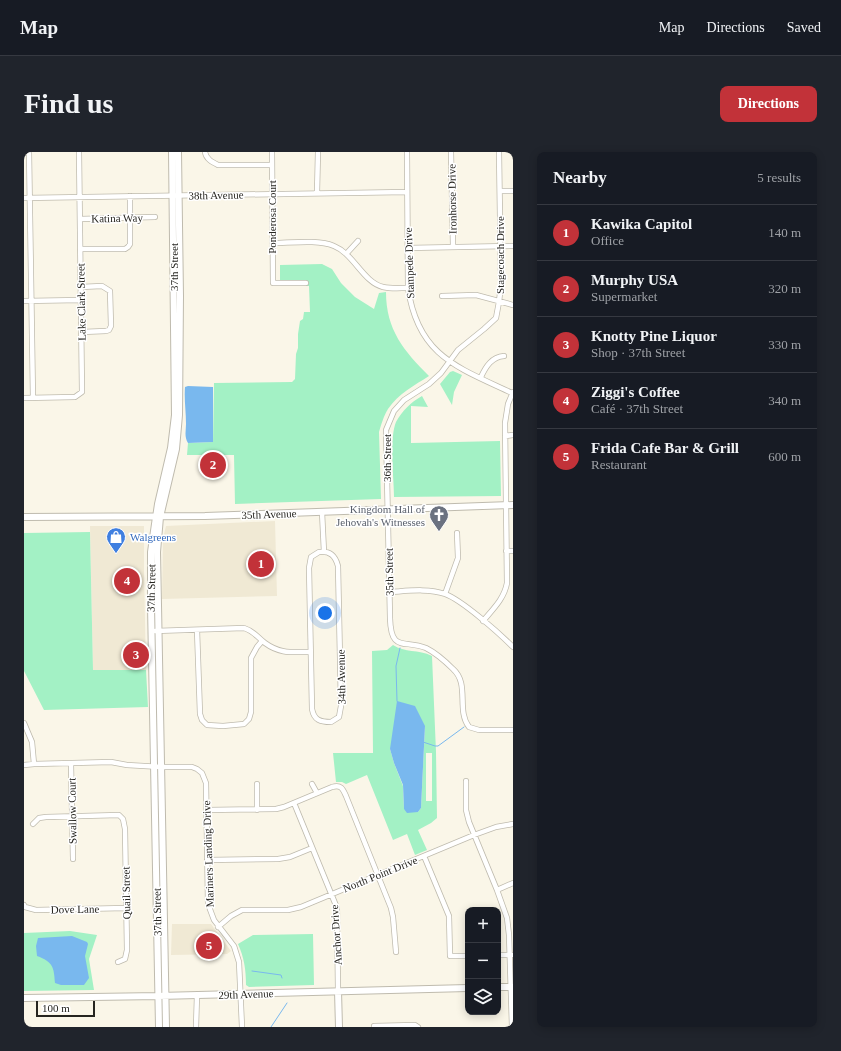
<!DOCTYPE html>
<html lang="en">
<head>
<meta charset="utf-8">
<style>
	body { margin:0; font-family:"Times New Roman",serif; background:#20242c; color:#f1f3f6 }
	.controls { position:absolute; right:12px; bottom:12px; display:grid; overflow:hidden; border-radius:8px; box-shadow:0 2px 10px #0003 }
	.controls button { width:36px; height:36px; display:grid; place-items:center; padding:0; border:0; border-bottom:1px solid #363941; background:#171b24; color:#f1f3f6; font:20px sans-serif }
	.scale { position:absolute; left:12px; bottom:10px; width:59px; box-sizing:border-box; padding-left:4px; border:2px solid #262520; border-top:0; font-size:11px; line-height:14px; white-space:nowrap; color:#262520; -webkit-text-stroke:3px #fff; paint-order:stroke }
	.you { position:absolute; left:301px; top:461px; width:14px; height:14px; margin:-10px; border:3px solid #fff; border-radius:50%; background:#1a73e8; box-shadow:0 0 0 6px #1a73e833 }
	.badge { display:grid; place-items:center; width:26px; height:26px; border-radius:50%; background:#c23239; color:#fff; font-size:13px; font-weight:700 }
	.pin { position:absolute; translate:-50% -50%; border:2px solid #fff; box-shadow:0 1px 4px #0006 }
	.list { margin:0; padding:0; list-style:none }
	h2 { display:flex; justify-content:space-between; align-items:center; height:52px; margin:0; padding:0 16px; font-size:17px }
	h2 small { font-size:13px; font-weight:400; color:#9ea1a6 }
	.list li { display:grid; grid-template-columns:26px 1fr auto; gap:12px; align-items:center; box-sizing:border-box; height:56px; padding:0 16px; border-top:1px solid #363941 }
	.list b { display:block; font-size:15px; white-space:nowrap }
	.list p { margin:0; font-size:13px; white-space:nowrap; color:#9ea1a6 }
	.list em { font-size:13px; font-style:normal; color:#9ea1a6 }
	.icon { flex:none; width:22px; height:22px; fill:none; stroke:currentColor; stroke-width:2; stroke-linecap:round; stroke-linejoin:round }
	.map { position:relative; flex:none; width:489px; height:875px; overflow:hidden; border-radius:8px }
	header { display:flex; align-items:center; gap:24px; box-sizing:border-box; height:56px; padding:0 20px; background:#171b24; border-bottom:1px solid #363941 }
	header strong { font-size:19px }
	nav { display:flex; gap:22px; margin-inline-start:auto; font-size:14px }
	.intro { display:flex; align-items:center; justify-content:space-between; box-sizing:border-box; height:96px; padding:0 24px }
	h1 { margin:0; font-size:28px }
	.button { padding:10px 18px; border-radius:8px; background:#c23239; color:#fff; font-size:14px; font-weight:700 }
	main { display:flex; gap:24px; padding:0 24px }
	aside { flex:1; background:#171b24; border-radius:8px; box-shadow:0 2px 10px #0003 }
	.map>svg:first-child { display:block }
	.built { fill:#f0e9d4 }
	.green { fill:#a3f1c5; fill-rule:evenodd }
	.water { fill:#79b8ee }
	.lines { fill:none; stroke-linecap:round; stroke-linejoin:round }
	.stream { stroke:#79b8ee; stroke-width:1 }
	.street-casing { stroke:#bfbbae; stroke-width:6 }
	.secondary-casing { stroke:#bfbbae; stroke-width:8 }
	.street { stroke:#fff; stroke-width:4.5 }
	.secondary { stroke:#fff; stroke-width:6 }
	.labels { text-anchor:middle; stroke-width:3; stroke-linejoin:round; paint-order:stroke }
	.street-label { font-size:11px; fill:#262520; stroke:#fff }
	.worship-label { font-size:11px; fill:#5b616d; stroke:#fff; text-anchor:end }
	.shop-label { font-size:11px; fill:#366cbe; stroke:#fff; text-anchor:start }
</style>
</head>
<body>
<header>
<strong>Map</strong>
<nav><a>Map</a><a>Directions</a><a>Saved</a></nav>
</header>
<div class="intro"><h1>Find us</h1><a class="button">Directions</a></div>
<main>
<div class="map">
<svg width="489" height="875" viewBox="0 0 489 875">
	<rect width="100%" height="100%" fill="#faf6e8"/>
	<path class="built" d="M 251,369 L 253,444 L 138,447 L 139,386 L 142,374 Z
		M 66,374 L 120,374 L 120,419 L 122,518 L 69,519 Z
		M 148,772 L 187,772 L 207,799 L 203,802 L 147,803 Z"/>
	<path class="green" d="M 298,112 L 308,117 L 317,131 L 331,145 L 350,157 L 355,141 L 362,140 C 362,178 380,199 405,224 C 391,233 374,242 364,257 C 360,263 357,273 355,280 L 357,347 L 211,352 L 210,303 L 163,303 L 164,291 L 189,290 L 190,231 L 268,230 L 271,227 L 272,202 L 274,196 L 274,182 L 276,169 L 279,167 L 280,160 L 286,160 L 285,134 L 256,134 L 256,113 Z
		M 429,219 L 438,223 L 430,240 L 428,253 L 416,232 L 426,220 Z
		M 398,244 L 404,255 L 387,254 L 387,291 L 476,289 L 477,344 L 370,345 C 370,327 365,287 372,270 C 378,259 387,250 398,244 Z
		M 66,380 L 69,518 L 122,518 L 124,555 L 20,558 L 0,519 L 0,381 Z
		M 369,493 C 381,501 394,497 408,504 L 412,600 L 413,666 L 407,671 L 394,678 L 403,698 L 391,703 L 383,682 L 369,688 L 343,623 L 322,632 L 318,630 L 312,630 L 309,601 L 349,601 L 348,499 L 363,498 ZM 401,574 L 397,656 L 394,660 L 380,657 L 379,634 L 370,611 L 366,597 ZM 402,601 L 408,601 L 408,649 L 402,649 Z
		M 46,779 L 73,783 L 65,807 L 70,838 L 0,839 L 0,781 Z
		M 289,782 L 290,833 L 225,835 L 222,833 C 222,818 220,805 214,792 L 229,783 Z"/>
	<path class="water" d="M 164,234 L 189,235 L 189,290 L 164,291 C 160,285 162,278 162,272 C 162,259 160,248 161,235 Z
		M 373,549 L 391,554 L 401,574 L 397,656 L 394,660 L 383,661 L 380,657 L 379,633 L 370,611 L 366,597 Z
		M 48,784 L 63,790 L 64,792 L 61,804 L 65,826 L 60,833 L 37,833 L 31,831 C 30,815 29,810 13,804 L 12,794 L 14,786 Z"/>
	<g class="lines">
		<path class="stream" d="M 373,549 L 372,514 L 376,496
			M 399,590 L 411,594 L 414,594 L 440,575
			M 228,819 L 257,823 L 258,826
			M 247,875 L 263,851"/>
		<g class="street-casing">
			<path id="street" d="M 5,0 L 9,246
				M 181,0 C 182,7 188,10 194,13 L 248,13
				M 248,0 L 249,131 L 282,131
				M 383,0 L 384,136 C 394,204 433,215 488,241
				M 427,0 L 429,94
				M 475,0 L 477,132 L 475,150 L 472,166 L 460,177 L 434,198 L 417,221 L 405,232 L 380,248 L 370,259 L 362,278 L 366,466 C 367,501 380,487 402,496 C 412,501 421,509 429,517 C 446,532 432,558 445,575 L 455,578 L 489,578
				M 476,39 L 489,39
				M 293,41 L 294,0
				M 0,46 L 383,40
				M 56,67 L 131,65
				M 249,91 C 266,91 294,87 310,94 C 330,102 339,130 359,135 C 367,137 376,136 384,136
				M 383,96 L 489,94
				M 57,97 L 101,97 L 104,95 L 106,92 L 106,44
				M 323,101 L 334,89
				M 57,135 L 78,134 L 86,139 L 87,174 L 85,178 L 82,179 L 58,180
				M 418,144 L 452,143 L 489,153
				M 0,149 L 57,148
				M 457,225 C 462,214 468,205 480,204
				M 0,246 L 51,245 L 58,240 L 55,0
				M 481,284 L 489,283
				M 298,360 L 300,400
				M 482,399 L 489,399
				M 295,400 C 306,399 311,403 314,414 L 317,554 L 315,565 L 307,570 C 296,570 290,568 288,557 L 285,416 L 287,405 Z
				M 366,440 C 383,439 404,436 421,442 C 438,448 475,481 489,495
				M 421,442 L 434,406 L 433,381
				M 459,469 C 469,457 480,447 483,431 L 481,271 L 484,252 L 489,240
				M 173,478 L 176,562 L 178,568 L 183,573 L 199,574 L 220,572 L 225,567 L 227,560 L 227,506 L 233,495 L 238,489
				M 131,479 L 220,476 C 230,479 233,485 241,491 C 256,502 268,500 286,500
				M 0,571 L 8,590 L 10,612
				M 47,612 L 49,707
				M 0,613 L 10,612 L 87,610 L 103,613 L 137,615 L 168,615 L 173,617 L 178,621 L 182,631 L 184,752 L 190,768 L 210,794 L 215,810 L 218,875
				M 442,629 L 442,658 L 445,670 L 473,738 L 483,766 L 485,783 L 488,875
				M 288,632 L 293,641
				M 270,651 L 313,756 L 314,839
				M 183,658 L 252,657 L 260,655 L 308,635 C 317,632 319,637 322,644 L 367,756 L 369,765 L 372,800
				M 233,658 L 233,632
				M 9,672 L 15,666 L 22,665 L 95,663 L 99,667 L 101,677 L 103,798 L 101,807 L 94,810
				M 400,704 L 425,764 L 426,804 L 444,804
				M 183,708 L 254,707 L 266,705 L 288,696
				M 473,738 L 489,731
				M 0,753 L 1,755 L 12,758 L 102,756
				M 194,775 L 207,764 L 218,758 L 264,758 L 277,755 L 450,683 L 472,675 L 489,672
				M 474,803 L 488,803
				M 172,875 L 173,843
				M 350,875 L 350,874 L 391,873 L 394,875"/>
		</g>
		<g class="secondary-casing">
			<path id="secondary" d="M 0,365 L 181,364 L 489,353
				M 474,835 L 489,835
				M 314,839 L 315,875
				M 0,846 L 135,844 L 444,836
				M 135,875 L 127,454 L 127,400 L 131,372 L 134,352 L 147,296 L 151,263 L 148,0
				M 142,875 L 133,400 L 136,365 L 152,297 L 155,263 L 156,144 L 154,0"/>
		</g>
		<use href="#street" class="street"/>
		<use href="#secondary" class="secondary"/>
	</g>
	<defs>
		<g id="church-pin" transform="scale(1)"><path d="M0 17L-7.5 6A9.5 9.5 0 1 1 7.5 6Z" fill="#6b7280" stroke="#fff"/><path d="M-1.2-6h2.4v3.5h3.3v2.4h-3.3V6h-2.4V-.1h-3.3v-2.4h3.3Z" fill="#fff"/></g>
		<g id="shop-pin" transform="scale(1)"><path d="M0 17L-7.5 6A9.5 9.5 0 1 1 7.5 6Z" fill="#3f7fe0" stroke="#fff"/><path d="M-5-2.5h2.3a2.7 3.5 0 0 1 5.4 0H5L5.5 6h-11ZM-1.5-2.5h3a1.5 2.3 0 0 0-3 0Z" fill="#fff"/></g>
	</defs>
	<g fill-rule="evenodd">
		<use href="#church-pin" x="415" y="363"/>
		<use href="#shop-pin" x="92" y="385"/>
	</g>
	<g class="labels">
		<g class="street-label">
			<text transform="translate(192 43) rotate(-1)" y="4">38th Avenue</text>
			<text transform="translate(428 47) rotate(-91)" y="4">Ironhorse Drive</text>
			<text transform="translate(248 65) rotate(-90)" y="4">Ponderosa Court</text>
			<text transform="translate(93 66) rotate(-1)" y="4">Katina Way</text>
			<text transform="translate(476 103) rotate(-90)" y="4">Stagecoach Drive</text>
			<text transform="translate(385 111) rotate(-92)" y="4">Stampede Drive</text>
			<text transform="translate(150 115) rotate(-90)" y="4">37th Street</text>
			<text transform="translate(57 150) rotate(-91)" y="4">Lake Clark Street</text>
			<text transform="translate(363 306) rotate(-90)" y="4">36th Street</text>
			<text transform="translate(245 362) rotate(-2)" y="4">35th Avenue</text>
			<text transform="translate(365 420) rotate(-91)" y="4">35th Street</text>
			<text transform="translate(127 436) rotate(-89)" y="4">37th Street</text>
			<text transform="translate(317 525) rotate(-91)" y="4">34th Avenue</text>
			<text transform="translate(48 659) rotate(-91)" y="4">Swallow Court</text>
			<text transform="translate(184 702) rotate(-92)" y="4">Mariners Landing Drive</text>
			<text transform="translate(356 722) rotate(-22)" y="4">North Point Drive</text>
			<text transform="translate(102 741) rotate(-91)" y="4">Quail Street</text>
			<text transform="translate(51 757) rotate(-1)" y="4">Dove Lane</text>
			<text transform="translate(133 760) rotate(-91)" y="4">37th Street</text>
			<text transform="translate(312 783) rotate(-94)" y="4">Anchor Drive</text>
			<text transform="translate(222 842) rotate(-2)" y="4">29th Avenue</text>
		</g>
		<g class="worship-label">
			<text x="401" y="361">Kingdom Hall of<tspan x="401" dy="13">Jehovah's Witnesses</tspan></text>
		</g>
		<g class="shop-label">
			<text x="106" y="389">Walgreens</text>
		</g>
	</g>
</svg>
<div class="controls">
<button>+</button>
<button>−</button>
<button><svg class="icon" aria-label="layers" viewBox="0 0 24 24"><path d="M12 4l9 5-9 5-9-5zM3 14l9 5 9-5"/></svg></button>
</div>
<div class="scale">100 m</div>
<div class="you"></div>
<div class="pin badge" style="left:237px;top:412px">1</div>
<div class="pin badge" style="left:189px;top:313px">2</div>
<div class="pin badge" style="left:112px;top:503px">3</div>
<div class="pin badge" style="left:103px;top:429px">4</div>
<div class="pin badge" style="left:185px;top:794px">5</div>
</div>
<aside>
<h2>Nearby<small>5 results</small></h2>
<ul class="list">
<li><span class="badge">1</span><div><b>Kawika Capitol</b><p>Office</p></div><em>140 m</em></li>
<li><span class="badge">2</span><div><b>Murphy USA</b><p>Supermarket</p></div><em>320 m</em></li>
<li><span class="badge">3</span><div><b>Knotty Pine Liquor</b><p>Shop · 37th Street</p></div><em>330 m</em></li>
<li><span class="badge">4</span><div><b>Ziggi's Coffee</b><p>Café · 37th Street</p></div><em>340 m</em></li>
<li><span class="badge">5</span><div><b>Frida Cafe Bar &amp; Grill</b><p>Restaurant</p></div><em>600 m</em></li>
</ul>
</aside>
</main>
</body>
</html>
